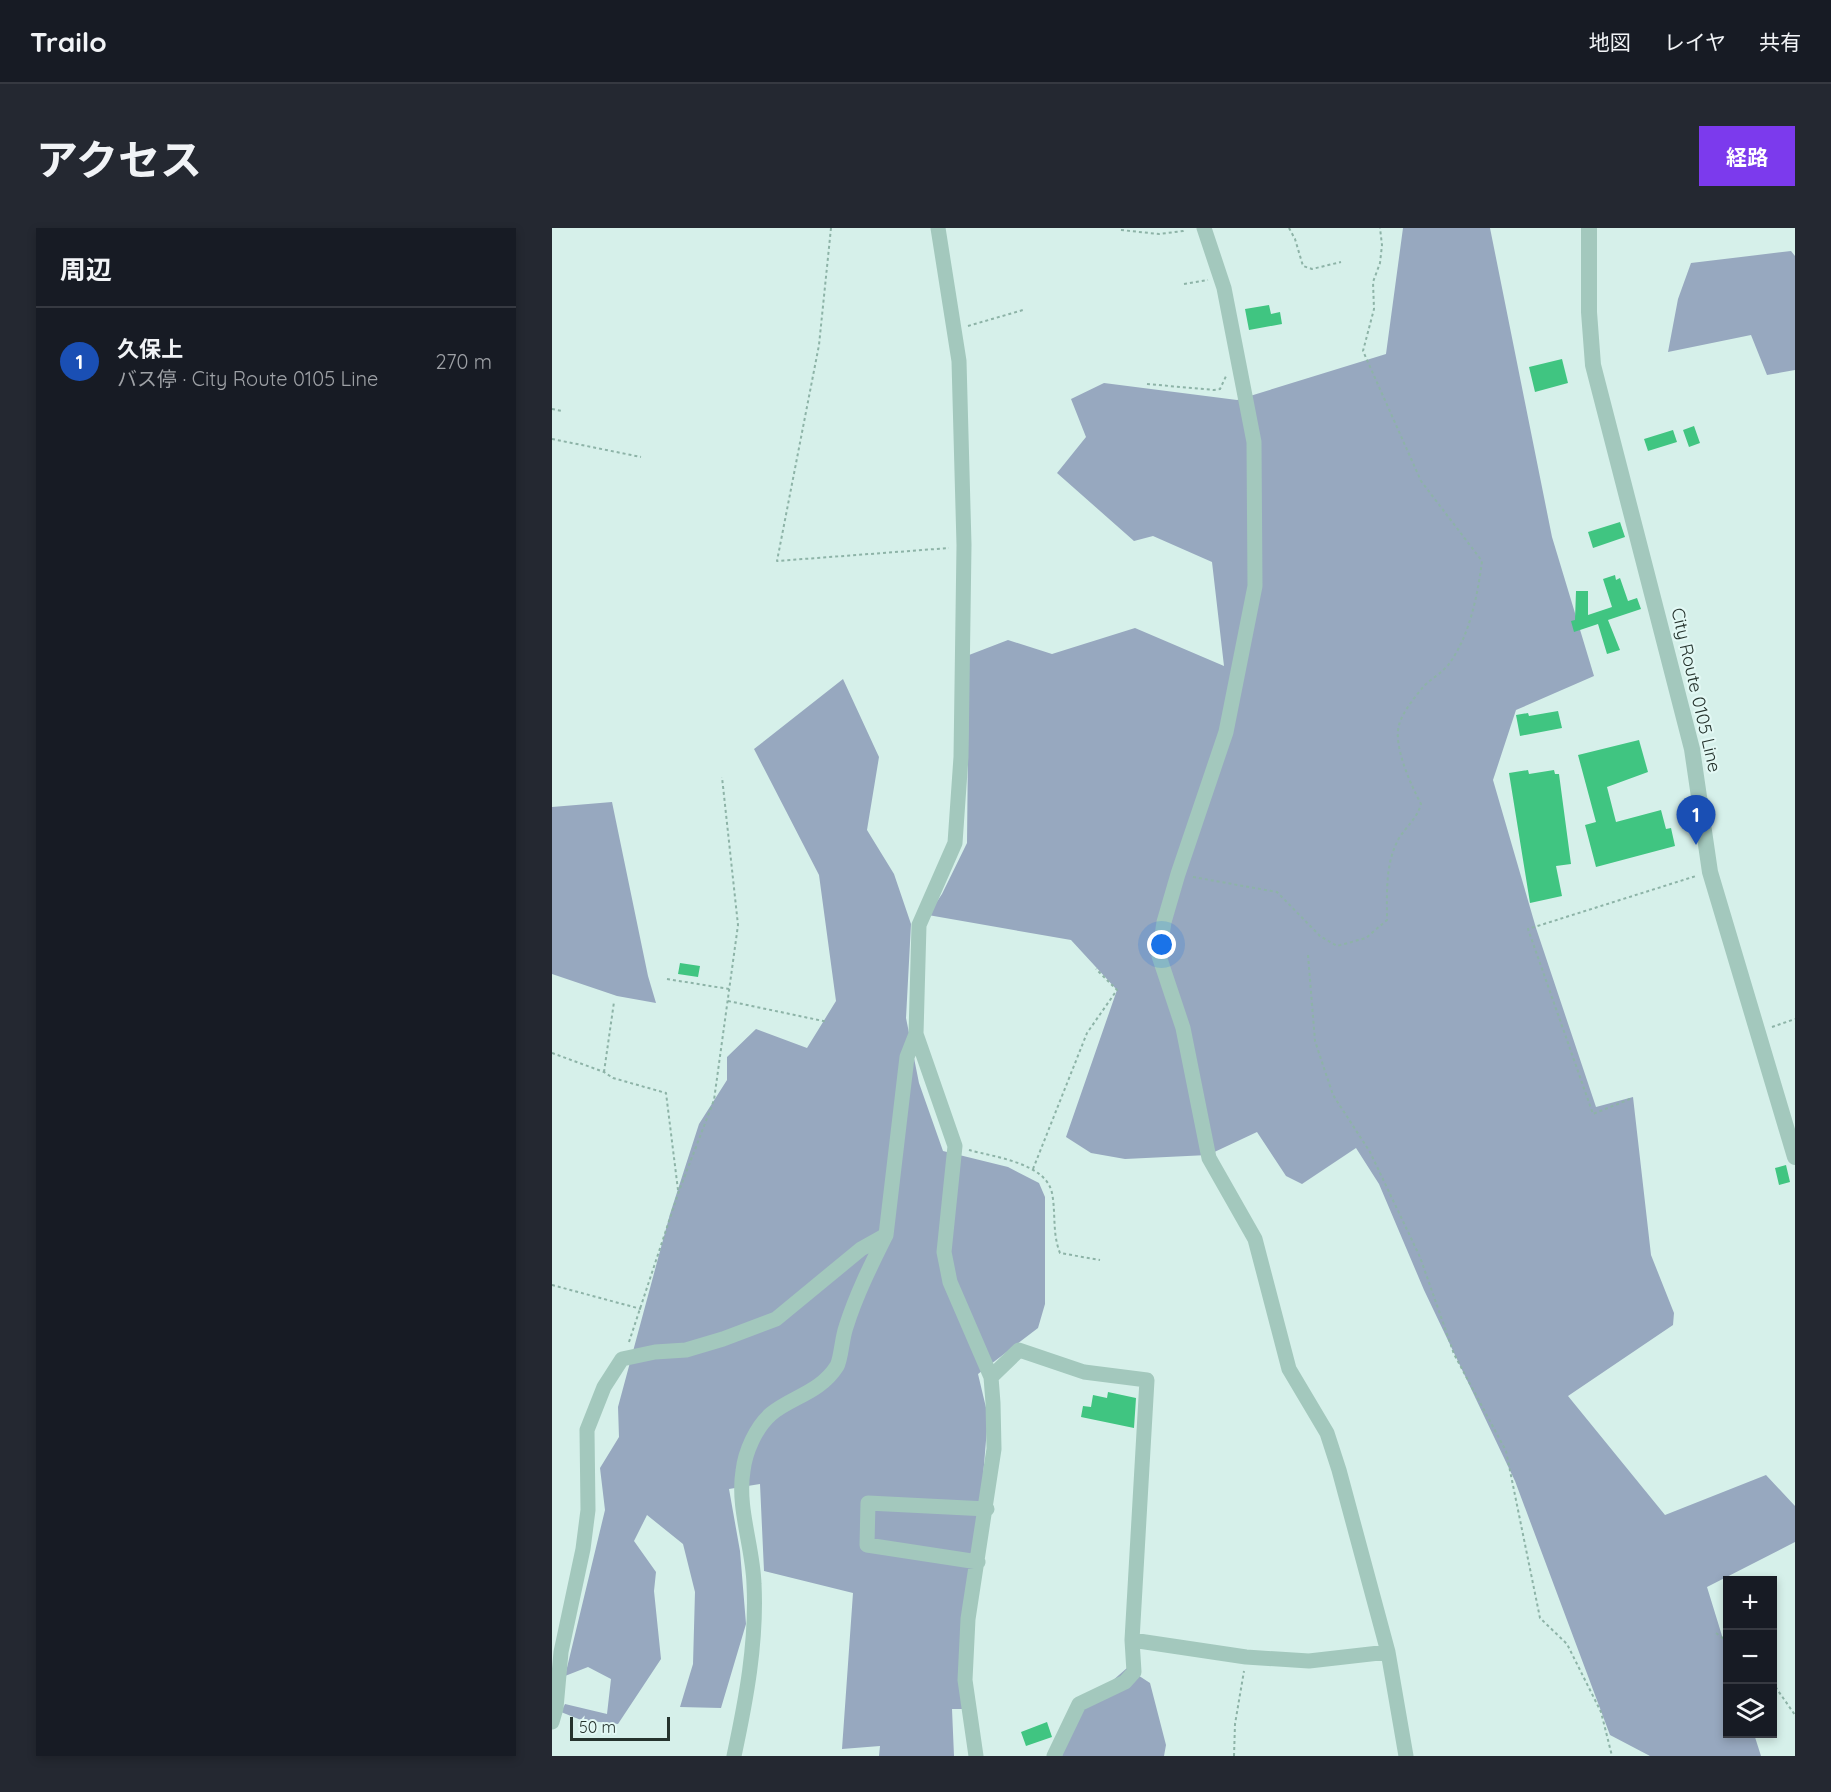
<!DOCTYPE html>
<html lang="ja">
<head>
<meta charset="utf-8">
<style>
	body { margin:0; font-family:Quicksand,"Noto Sans JP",sans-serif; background:#242831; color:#f1f3f6 }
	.controls { position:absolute; right:18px; bottom:18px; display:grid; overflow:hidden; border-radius:0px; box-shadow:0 3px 9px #0003 }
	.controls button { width:54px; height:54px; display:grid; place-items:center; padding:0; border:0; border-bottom:2px solid #363941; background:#171b24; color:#f1f3f6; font:30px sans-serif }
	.scale { position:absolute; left:18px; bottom:15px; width:100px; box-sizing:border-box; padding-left:6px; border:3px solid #25332d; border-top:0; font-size:16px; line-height:21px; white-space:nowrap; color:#25332d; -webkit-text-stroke:4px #e2f8f4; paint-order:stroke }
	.you { position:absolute; left:610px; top:717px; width:21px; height:21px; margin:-15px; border:4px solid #fff; border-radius:50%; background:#1a73e8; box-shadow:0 0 0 9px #1a73e833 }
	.badge { display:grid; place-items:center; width:39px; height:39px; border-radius:50%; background:#7c3aed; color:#fff; font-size:20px; font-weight:700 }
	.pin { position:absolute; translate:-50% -50px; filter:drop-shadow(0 2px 3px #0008) }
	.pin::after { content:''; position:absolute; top:32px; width:21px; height:18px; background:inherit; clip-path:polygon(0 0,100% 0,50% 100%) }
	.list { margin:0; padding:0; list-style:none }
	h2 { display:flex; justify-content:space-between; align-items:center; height:78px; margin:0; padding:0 24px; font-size:26px }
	h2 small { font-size:20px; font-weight:400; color:#9ea1a6 }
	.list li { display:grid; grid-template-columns:39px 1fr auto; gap:18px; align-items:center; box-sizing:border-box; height:108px; padding:0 24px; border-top:2px solid #363941 }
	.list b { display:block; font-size:22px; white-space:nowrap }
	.list p { margin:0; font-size:20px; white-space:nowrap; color:#9ea1a6 }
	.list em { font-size:20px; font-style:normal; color:#9ea1a6 }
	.icon { flex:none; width:33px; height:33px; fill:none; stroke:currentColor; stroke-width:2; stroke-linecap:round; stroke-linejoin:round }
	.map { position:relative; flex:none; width:1243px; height:1528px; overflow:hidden; border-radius:0px }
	header { display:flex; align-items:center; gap:36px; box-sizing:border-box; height:84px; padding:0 30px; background:#171b24; border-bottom:2px solid #363941 }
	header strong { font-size:28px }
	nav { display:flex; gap:33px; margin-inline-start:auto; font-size:21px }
	.intro { display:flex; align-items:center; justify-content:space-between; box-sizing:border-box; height:144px; padding:0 36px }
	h1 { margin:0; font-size:42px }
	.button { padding:15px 27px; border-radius:0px; background:#7c3aed; color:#fff; font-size:21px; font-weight:700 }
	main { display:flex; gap:36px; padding:0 36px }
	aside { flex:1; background:#171b24; border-radius:0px; box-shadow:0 3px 9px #0003 }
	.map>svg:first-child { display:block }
	.green { fill:#97a8bf }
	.building { fill:#40c581 }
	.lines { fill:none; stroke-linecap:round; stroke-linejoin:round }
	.path { stroke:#8db3a7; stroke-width:2; stroke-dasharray:3 3; stroke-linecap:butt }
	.minor { stroke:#a3c8bd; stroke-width:15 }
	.tertiary { stroke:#a3c8bd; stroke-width:16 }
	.labels { text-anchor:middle; stroke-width:4.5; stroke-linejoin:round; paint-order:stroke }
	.street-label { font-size:18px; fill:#25332d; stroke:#e2f8f4 }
</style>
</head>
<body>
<header>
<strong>Trailo</strong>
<nav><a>地図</a><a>レイヤ</a><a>共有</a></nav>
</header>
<div class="intro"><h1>アクセス</h1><a class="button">経路</a></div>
<main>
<aside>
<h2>周辺<small></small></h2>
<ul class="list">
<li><span class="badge" style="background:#1a4fb4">1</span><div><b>久保上</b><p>バス停 · City Route 0105 Line</p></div><em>270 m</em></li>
</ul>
</aside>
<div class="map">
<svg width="1243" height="1528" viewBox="0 0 1243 1528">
	<rect width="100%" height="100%" fill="#d6f0ea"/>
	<path class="green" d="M 851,0 L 938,0 L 1000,309 L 1042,448 L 964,482 L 941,552 L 984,700 L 1044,879 L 1081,869 L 1099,1027 L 1122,1085 L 1121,1097 L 1016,1168 L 1113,1287 L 1214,1247 L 1243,1278 L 1243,1314 L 1155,1359 L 1175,1424 L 1176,1506 L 1202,1506 L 1209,1528 L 1098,1528 L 1058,1507 L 963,1253 L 872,1062 L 827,956 L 804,920 L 750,956 L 734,948 L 705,904 L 656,927 L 573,931 L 539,925 L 514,909 L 565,762 L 519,712 L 376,687 L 390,666 L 415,615 L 417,427 L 456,412 L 500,426 L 583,400 L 672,438 L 660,334 L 601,308 L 582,313 L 505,245 L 534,209 L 519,171 L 552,155 L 685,172 L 834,126 Z
		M 1239,23 L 1243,28 L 1243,142 L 1215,147 L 1199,107 L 1116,124 L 1126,71 L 1139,35 Z
		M 291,451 L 327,529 L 315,602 L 342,646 L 359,696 L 354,790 L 367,855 L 391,923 L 456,939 L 487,955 L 493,969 L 493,1076 L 486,1100 L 426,1146 L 436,1188 L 412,1481 L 400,1481 L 402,1528 L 327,1528 L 328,1518 L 290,1521 L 301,1365 L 212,1343 L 208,1256 L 177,1261 L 188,1323 L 194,1396 L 169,1480 L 128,1479 L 141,1436 L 143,1364 L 131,1316 L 95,1287 L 82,1313 L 104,1344 L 102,1363 L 109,1431 L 66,1496 L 29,1492 L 9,1484 L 13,1476 L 55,1486 L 59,1451 L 36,1439 L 13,1448 L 53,1282 L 48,1240 L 67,1209 L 66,1179 L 118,986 L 147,896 L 175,852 L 175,829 L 204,801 L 255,820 L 284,773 L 267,647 L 202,521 Z
		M 60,574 L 96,748 L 104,775 L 65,768 L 0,746 L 0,579 Z
		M 575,1440 L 598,1455 L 614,1517 L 612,1528 L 510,1528 L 520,1488 Z"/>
	<path class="building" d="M 717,77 L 719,86 L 728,84 L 730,96 L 697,102 L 693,81 Z
		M 1010,131 L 1016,155 L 983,164 L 977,139 Z
		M 1142,198 L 1148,215 L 1137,219 L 1131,202 Z
		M 1121,202 L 1125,214 L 1096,223 L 1092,211 Z
		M 1068,294 L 1073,309 L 1041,320 L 1036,304 Z
		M 1063,347 L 1064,352 L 1068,350 L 1076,373 L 1085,370 L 1089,381 L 1056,392 L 1068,422 L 1055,426 L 1046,396 L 1022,404 L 1019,393 L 1023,392 L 1024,363 L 1036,363 L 1036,387 L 1060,379 L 1051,351 Z
		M 1006,483 L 1010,500 L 968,508 L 964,487 L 976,485 L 977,488 Z
		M 1087,512 L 1096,544 L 1055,559 L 1064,594 L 1109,582 L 1114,601 L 1119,600 L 1123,618 L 1044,639 L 1033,597 L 1044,594 L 1026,527 Z
		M 976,542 L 977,546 L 1002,542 L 1003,546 L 1007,546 L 1019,636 L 1004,638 L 1010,668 L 978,675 L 957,545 Z
		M 128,735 L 148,738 L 146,749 L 126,746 Z
		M 1234,937 L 1238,954 L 1227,957 L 1223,940 Z
		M 556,1164 L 584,1170 L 582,1200 L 529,1189 L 531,1178 L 539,1179 L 541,1167 L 555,1170 Z
		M 495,1494 L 500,1509 L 474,1518 L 469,1504 Z"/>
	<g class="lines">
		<path class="path" d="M 279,0 L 267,117 L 225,333 L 397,320
			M 737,0 L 743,11 L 751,38 L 760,41 L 789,34
			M 569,2 L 607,6 L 631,3 L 632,0
			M 632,56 L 656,52
			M 416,98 L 471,82
			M 595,156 L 662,162 L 668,161 L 675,146
			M 0,181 L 10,183
			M 0,211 L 89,229
			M 641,649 L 725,664 L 768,708 L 785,718 L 814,710 L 835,692 C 835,665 833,637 846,612 C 854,598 865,591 869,576 C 859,557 841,518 847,497 C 851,483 863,469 872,458 C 880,450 893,443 899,433 C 918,406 926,365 930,333 L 869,253 L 811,123 L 822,81 L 821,54 L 828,35 L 830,17 L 828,0
			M 756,727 L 763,813 L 781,867 L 818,924 L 868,1029 L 902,1126 L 954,1223 L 988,1390 L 1015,1416 L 1049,1484 L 1060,1528
			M 115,751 L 177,761
			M 176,773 L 276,794
			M 1220,799 L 1243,791
			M 0,825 L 52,844 L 61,850 L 114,865 L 126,962
			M 52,844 L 62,774
			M 1078,871 L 1041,886 L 976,701 L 1144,648
			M 417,922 C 442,929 494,935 500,965 C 504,985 500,1005 508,1025 L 548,1032
			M 481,941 L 535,805 L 565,762 L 544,741
			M 0,1057 L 89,1081
			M 77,1114 L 127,963 L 162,872 L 186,697 L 170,549
			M 1164,1405 L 1176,1414
			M 1220,1454 L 1243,1487
			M 682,1528 L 683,1496 L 692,1443"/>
		<path class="minor" d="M 652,0 L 672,60 L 702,214 L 703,358 L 674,504 L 626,646 L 612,694 L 607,728 L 631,800 L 657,930 L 703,1011 L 737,1141 L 775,1205 L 787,1242 L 836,1424 L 854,1528
			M 364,806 L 403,918 L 392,1024 L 398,1054 L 439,1149 L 441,1175 L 442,1221 L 416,1391 L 413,1452 L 424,1528
			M 439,1149 L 467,1122 L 532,1144 L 595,1152 L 580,1412 L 694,1429 L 757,1433 L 836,1424
			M 426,1334 L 315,1317 L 316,1275 L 435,1281
			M 0,1494 L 4,1480 L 9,1424 L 31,1321 L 36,1282 L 35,1202 L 52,1159 L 70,1131 L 103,1124 L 134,1122 L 171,1111 L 224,1091 L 309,1021 L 334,1007 L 355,829 L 364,806 L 367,697 L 403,615 L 409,529 L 412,317 L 407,133 L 386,0
			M 182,1528 C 194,1472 205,1414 202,1356 C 201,1319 185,1280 191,1243 C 193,1224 204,1199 219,1186 C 239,1169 268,1165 285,1138 C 289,1131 290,1110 294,1099 C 304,1067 319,1037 334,1007
			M 502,1528 L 527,1476 L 573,1454 L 582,1444 L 580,1412"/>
		<path class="tertiary" d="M 1037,0 L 1037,84 L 1041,137 L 1140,521 L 1158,644 L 1243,929"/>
	</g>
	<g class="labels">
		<g class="street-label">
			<text transform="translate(1144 462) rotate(77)" y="6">City Route 0105 Line</text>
		</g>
	</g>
</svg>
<div class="controls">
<button>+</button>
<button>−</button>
<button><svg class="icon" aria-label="layers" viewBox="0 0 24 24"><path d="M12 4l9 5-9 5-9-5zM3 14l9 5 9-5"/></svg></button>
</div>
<div class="scale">50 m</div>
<div class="you"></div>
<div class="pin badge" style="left:1144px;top:617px;background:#1a4fb4">1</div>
</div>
</main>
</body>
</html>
